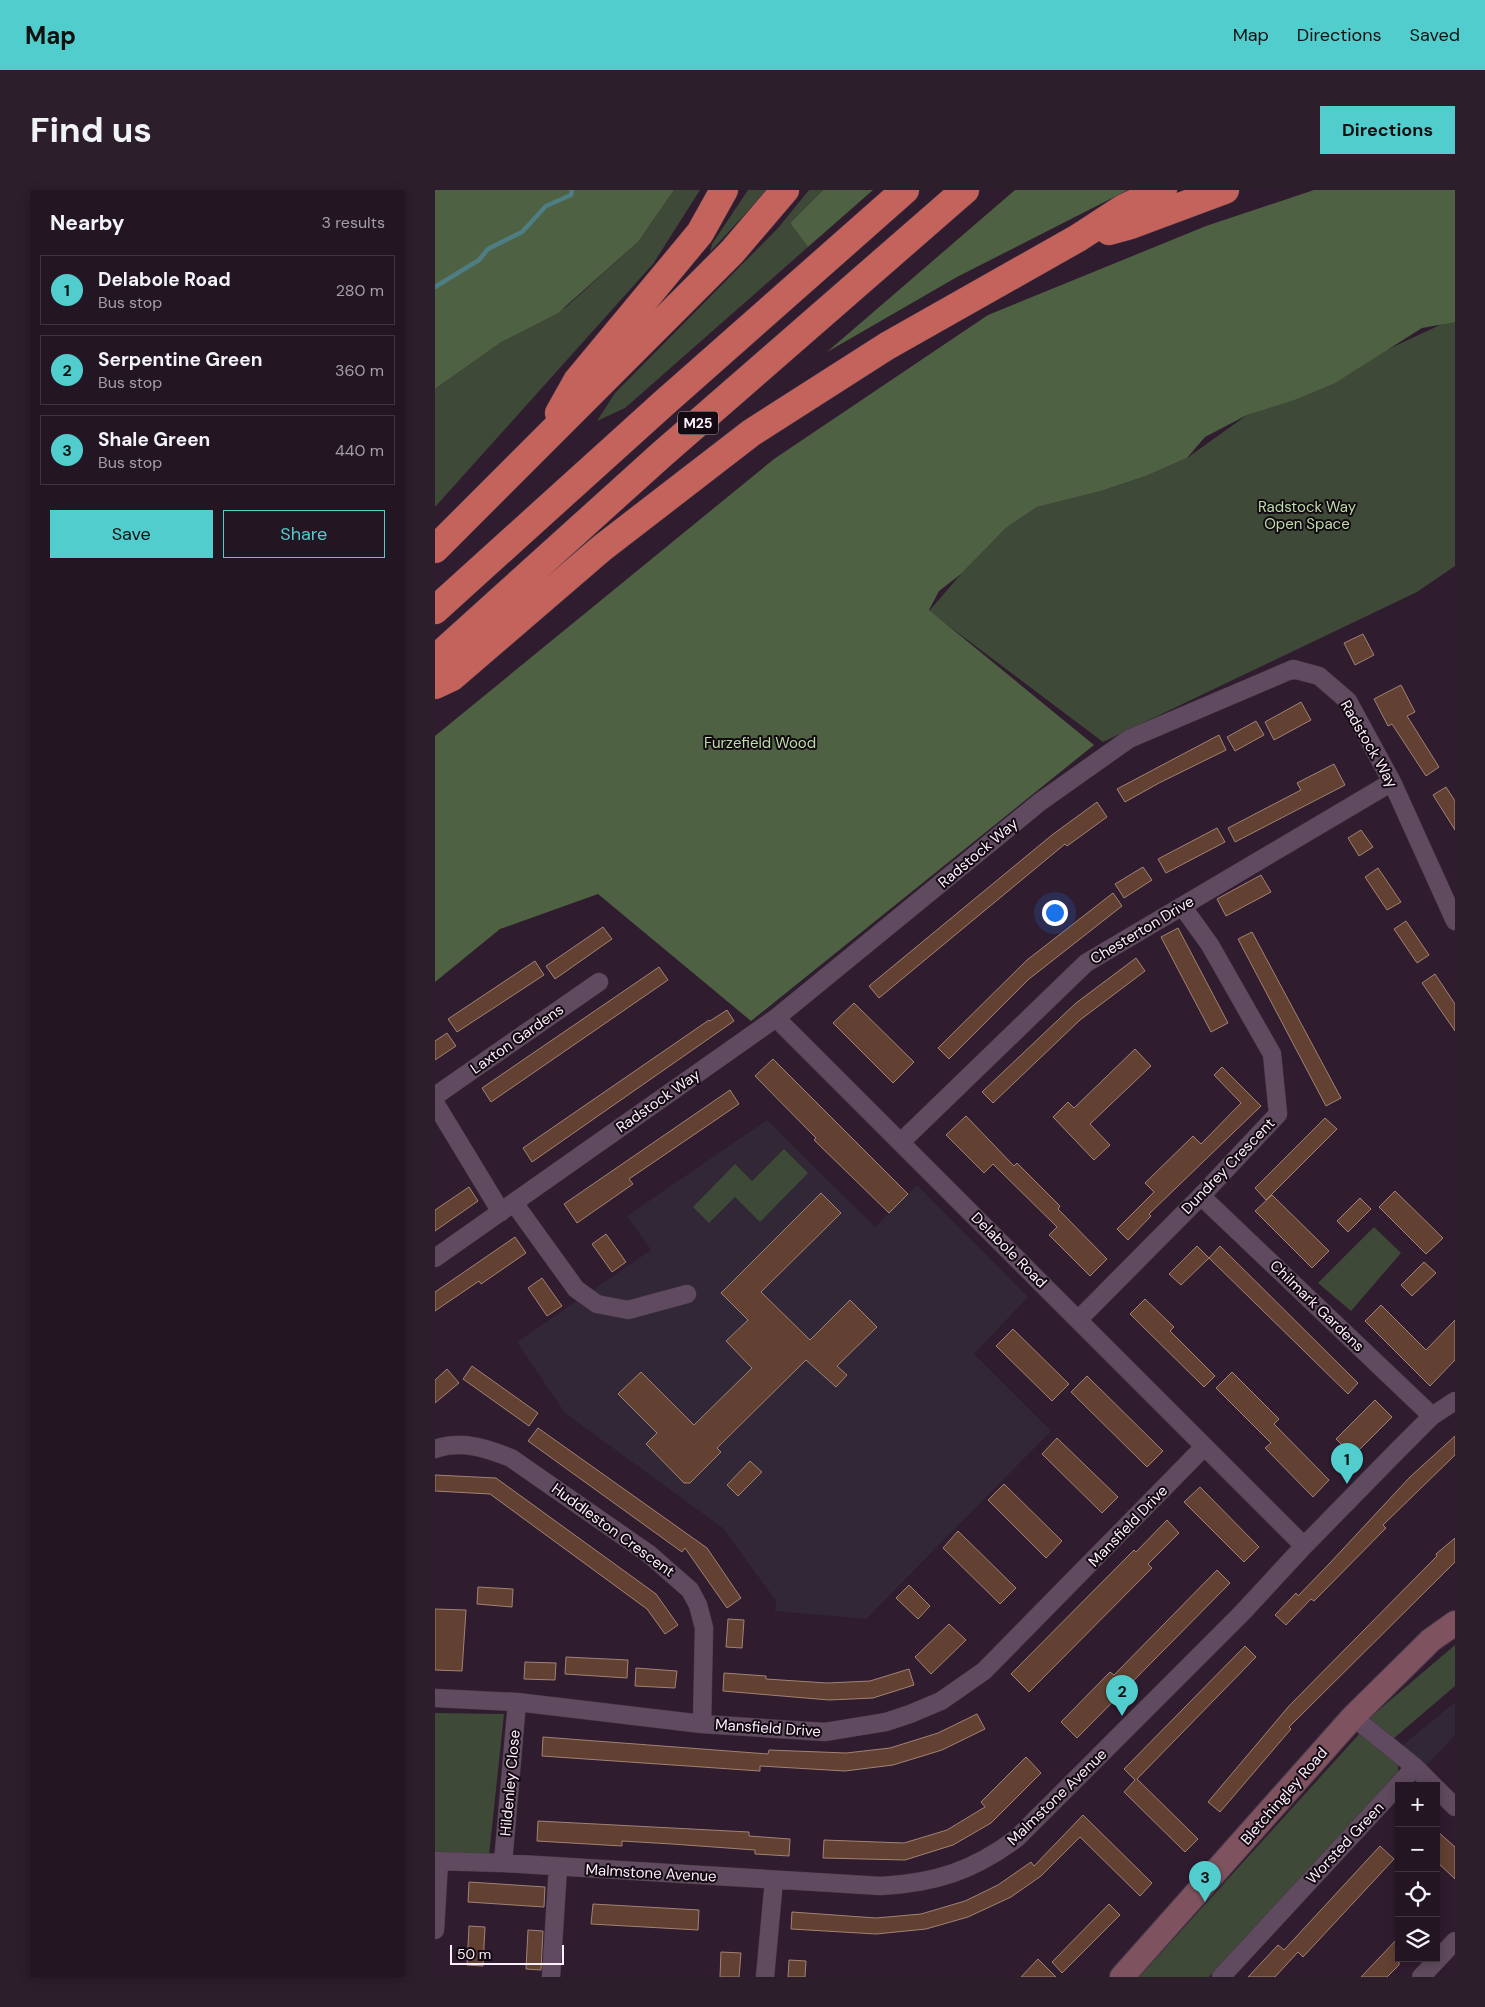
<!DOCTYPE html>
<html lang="en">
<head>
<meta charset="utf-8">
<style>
	body { margin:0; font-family:"DM Sans",sans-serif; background:#2c1e2b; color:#f1f3f6 }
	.controls { position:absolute; right:15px; bottom:15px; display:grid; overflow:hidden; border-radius:0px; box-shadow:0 2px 12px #0003 }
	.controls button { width:45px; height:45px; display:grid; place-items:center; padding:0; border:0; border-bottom:1px solid #413441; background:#241523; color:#f1f3f6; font:25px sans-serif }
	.scale { position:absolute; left:15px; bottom:12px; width:114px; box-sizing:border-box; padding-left:5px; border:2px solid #fceefb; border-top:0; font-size:14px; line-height:18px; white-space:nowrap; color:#fceefb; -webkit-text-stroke:4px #130a12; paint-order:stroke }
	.you { position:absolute; left:619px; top:722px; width:18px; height:18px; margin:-12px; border:4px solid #fff; border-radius:50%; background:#1a73e8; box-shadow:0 0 0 8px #1a73e833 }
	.badge { display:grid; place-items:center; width:32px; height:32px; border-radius:50%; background:#52cdce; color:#111; font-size:16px; font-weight:700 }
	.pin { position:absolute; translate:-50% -41px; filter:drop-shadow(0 1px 2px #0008) }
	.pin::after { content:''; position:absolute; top:26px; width:18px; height:15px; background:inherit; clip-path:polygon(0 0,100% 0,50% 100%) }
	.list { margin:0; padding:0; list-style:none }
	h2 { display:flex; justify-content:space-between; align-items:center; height:65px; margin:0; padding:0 20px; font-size:21px }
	h2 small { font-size:16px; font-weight:400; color:#a39fa6 }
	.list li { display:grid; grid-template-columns:32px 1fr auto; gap:15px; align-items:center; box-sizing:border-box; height:70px; margin:0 10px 10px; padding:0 10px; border:1px solid #413441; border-radius:0px }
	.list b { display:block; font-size:19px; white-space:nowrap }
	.list p { margin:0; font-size:16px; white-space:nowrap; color:#a39fa6 }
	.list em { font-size:16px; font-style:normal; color:#a39fa6 }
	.actions { display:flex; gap:10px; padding:15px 20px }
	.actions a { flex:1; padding:11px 0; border:1px solid #52cdce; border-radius:0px; text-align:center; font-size:18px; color:#52cdce }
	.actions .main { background:#52cdce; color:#111 }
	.icon { flex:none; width:28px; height:28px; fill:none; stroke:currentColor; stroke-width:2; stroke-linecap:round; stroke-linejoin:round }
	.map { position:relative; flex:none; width:1020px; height:1787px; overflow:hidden; border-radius:0px }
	header { display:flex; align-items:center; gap:30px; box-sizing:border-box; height:70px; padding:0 25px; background:#52cdce; color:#111 }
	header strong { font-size:24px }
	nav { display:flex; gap:28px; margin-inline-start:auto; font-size:18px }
	.intro { display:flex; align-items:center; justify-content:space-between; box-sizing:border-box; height:120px; padding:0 30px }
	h1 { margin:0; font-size:35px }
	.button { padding:12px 22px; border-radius:0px; background:#52cdce; color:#111; font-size:18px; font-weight:700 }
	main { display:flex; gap:30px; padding:0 30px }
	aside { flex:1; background:#241523; border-radius:0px; box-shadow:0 2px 12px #0003 }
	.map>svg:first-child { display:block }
	.education { fill:#312736 }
	.green { fill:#3e4937 }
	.forest { fill:#4e6142 }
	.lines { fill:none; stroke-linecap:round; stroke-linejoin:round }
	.stream { stroke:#4e7d83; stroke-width:4.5 }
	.building { fill:#624132; stroke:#a18274 }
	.street-casing { stroke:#493949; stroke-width:19 }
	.secondary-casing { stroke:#493949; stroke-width:26 }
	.highway-casing { stroke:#493949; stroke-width:29 }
	.street { stroke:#604a5f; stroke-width:18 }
	.secondary { stroke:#7e525e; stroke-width:24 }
	.highway { stroke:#c4635b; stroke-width:28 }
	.labels { text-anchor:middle; stroke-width:4; stroke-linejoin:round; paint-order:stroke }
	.shield { fill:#130a12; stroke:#b6aab5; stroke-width:1 }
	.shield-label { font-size:14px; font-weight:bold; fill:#fceefb }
	.park-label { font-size:15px; fill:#bcdfa8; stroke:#130a12 }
	.street-label { font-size:15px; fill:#fceefb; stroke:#130a12 }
</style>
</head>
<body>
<header>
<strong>Map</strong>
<nav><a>Map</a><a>Directions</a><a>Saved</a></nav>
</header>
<div class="intro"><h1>Find us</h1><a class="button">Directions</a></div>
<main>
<aside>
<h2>Nearby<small>3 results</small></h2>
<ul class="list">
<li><span class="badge">1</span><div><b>Delabole Road</b><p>Bus stop</p></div><em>280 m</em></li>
<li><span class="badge">2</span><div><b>Serpentine Green</b><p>Bus stop</p></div><em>360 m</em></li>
<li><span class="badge">3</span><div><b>Shale Green</b><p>Bus stop</p></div><em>440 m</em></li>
</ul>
<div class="actions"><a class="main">Save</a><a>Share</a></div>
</aside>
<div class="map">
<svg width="1020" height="1787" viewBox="0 0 1020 1787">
	<rect width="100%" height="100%" fill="#301c2f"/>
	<path class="education" d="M 332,930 L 440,1037 L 482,995 L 593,1107 L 539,1164 L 616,1241 L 431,1429 L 340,1421 L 341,1411 L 289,1339 L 130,1223 L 82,1152 L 216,1060 L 192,1026 Z
		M 1020,1512 L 1020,1545 L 991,1576 L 968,1555 Z"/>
	<path class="green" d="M 239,0 L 265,0 L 218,74 L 0,317 L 0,199 L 65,153 L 131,117 L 203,52 Z
		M 313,0 L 332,0 L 275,62 L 277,54 Z
		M 374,0 L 388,0 L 355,33 L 373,57 L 190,218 L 162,231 L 180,203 L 343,38 Z
		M 1020,128 L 1020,376 L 982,402 L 668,552 L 494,421 L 526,384 L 571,338 L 602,317 L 666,301 L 711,286 L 752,268 L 812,225 Z
		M 349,959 L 373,983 L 325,1032 L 300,1007 L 274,1033 L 258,1017 L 300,974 L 317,991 Z
		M 939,1037 L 966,1063 L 916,1121 L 883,1093 Z
		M 1020,1455 L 1020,1496 L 958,1549 L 932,1530 Z
		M 0,1523 L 69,1524 L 54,1665 L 0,1663 Z
		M 926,1542 L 963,1574 L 963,1584 L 774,1787 L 704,1787 Z"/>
	<path class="forest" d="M 0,0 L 239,0 L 203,52 L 123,123 L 65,153 L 0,199 Z
		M 388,0 L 438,0 L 373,57 L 355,33 Z
		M 580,0 L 693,0 L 522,87 L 392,162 Z
		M 879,0 L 1020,0 L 1020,132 L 987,138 L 900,193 L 862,209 L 812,225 L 770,247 L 752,268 L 711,286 L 666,301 L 602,317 L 571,338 L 526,384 L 504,401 L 494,420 L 659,555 L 316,831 L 163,704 L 65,739 L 0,792 L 0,546 L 339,269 L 553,125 L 771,36 Z"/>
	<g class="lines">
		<path class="stream" d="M 0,97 L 44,70 L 53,59 L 87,42 L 111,16 L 136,5 L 137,0"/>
	</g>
	<path class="building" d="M 928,444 L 939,465 L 920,475 L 909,453 Z
		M 966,495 L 980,522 L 972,526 L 1004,577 L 991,586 L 957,534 L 953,536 L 939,509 Z
		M 866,512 L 876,530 L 839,550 L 830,532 Z
		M 821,531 L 829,545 L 800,561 L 792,547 Z
		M 784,545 L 791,560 L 724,593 L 690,612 L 682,599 Z
		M 899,574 L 910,595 L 800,652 L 793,638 L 866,600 L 862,593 Z
		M 1011,597 L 1020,611 L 1020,640 L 998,605 Z
		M 662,612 L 672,627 L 632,656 L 630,654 L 444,808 L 434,796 L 617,645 Z
		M 782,638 L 790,652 L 731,683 L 723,669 Z
		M 926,640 L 938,657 L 924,666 L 913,648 Z
		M 708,677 L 717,690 L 689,708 L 680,694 Z
		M 943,678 L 966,712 L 952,720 L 930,687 Z
		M 826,685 L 836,702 L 791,726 L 782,709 Z
		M 678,703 L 687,716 L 594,789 L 514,869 L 503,858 L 592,770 Z
		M 971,731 L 994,765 L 982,773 L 959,739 Z
		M 168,737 L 177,749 L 120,789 L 111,776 Z
		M 743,738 L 793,833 L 776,842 L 726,747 Z
		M 817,742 L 906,908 L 891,916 L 803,749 Z
		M 701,768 L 710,781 L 645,830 L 558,913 L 547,902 L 641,813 Z
		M 100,771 L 109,785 L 22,842 L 13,829 Z
		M 224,777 L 233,790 L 56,912 L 47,898 Z
		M 1000,784 L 1020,814 L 1020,841 L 987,793 Z
		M 419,813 L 479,872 L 458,893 L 398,833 Z
		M 292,820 L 299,831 L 97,972 L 88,958 L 274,830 L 275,831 Z
		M 12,843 L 21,856 L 0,870 L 0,851 Z
		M 700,859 L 716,876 L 655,934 L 675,955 L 659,970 L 618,927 L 633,912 L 639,918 Z
		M 338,869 L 473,1004 L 454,1023 L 379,950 L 381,948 L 320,886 Z
		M 787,877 L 826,916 L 714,1024 L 716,1026 L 693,1050 L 682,1039 L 719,1002 L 710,993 L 758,946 L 766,954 L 806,913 L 779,885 Z
		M 295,900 L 304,914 L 194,989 L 198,994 L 142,1033 L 129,1014 Z
		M 531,926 L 579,976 L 582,973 L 625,1016 L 623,1019 L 672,1069 L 655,1086 L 614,1045 L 622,1037 L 558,974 L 549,983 L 511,945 Z
		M 890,928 L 902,939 L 831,1010 L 820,998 Z
		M 34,997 L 43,1011 L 0,1041 L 0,1020 Z
		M 960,1001 L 1008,1048 L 991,1064 L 944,1017 Z
		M 386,1003 L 406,1023 L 326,1102 L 375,1150 L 415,1110 L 442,1137 L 402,1176 L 412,1185 L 401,1197 L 371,1170 L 282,1258 L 286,1262 L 255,1293 L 249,1293 L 211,1254 L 222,1243 L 183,1204 L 206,1182 L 259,1235 L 317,1178 L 291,1151 L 313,1130 L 286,1103 Z
		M 837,1005 L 894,1061 L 877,1078 L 820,1021 Z
		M 925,1008 L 936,1019 L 913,1042 L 902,1031 Z
		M 171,1044 L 191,1072 L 177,1082 L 157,1054 Z
		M 80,1047 L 91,1063 L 46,1094 L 44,1091 L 0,1121 L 0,1102 Z
		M 762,1056 L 774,1068 L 746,1095 L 734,1084 Z
		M 785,1056 L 923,1193 L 913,1204 L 774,1068 Z
		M 989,1072 L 1001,1083 L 977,1106 L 966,1095 Z
		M 107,1088 L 127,1116 L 112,1126 L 93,1098 Z
		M 710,1109 L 739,1137 L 735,1141 L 780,1186 L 769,1197 L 695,1124 Z
		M 946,1115 L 991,1160 L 1020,1130 L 1020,1170 L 995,1196 L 930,1131 Z
		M 578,1139 L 634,1194 L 617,1211 L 561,1156 Z
		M 37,1176 L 103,1223 L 94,1236 L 28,1189 Z
		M 12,1179 L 24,1193 L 0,1213 L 0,1190 Z
		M 797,1182 L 844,1229 L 839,1234 L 894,1290 L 878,1307 L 830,1258 L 836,1253 L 781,1198 Z
		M 652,1186 L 728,1261 L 712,1277 L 636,1202 Z
		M 940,1210 L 957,1227 L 918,1266 L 901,1249 Z
		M 103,1238 L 272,1358 L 306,1408 L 292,1418 L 250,1358 L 247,1362 L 93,1251 Z
		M 1020,1246 L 1020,1265 L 948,1335 L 951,1338 L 879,1411 L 876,1409 L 851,1435 L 840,1425 L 861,1403 L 863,1406 L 894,1374 L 975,1287 Z
		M 622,1248 L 683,1307 L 667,1323 L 607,1264 Z
		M 315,1271 L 327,1282 L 303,1306 L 292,1295 Z
		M 0,1285 L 61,1288 L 221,1404 L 243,1435 L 230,1444 L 212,1419 L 55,1304 L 0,1301 Z
		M 569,1294 L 627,1351 L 611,1368 L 553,1310 Z
		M 765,1297 L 824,1357 L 809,1372 L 749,1312 Z
		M 732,1330 L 744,1343 L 713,1374 L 717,1378 L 594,1502 L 576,1484 L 699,1360 L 701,1362 Z
		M 523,1341 L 581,1398 L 565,1414 L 508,1358 Z
		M 1020,1348 L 1020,1372 L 854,1537 L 856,1539 L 785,1622 L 773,1612 L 854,1516 L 1002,1366 L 1001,1364 Z
		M 782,1380 L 795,1393 L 642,1548 L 626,1532 L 675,1482 L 679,1485 Z
		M 474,1395 L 495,1416 L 483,1429 L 461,1408 Z
		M 43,1397 L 78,1399 L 77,1417 L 42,1414 Z
		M 0,1419 L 31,1420 L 27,1481 L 0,1480 Z
		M 293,1429 L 309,1430 L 307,1458 L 291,1457 Z
		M 514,1434 L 531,1450 L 496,1484 L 480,1467 Z
		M 810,1456 L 821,1467 L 702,1589 L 763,1649 L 750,1662 L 689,1602 L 700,1590 L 689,1579 Z
		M 131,1467 L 193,1470 L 192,1488 L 130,1484 Z
		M 90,1472 L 121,1473 L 120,1490 L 89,1489 Z
		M 201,1478 L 242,1481 L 240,1498 L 200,1496 Z
		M 474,1479 L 479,1495 L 438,1508 L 394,1510 L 288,1501 L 289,1483 L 331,1486 L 331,1489 L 392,1493 L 435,1491 Z
		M 542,1524 L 550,1539 L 507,1560 L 458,1575 L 410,1581 L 325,1576 L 325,1581 L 107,1566 L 108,1547 L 333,1564 L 334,1560 L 411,1563 L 455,1558 L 503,1543 Z
		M 591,1567 L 606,1583 L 556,1633 L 518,1655 L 470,1670 L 388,1668 L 389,1650 L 469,1653 L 512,1640 L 550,1617 L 546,1612 Z
		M 648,1625 L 717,1693 L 705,1706 L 645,1647 L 606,1686 L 576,1707 L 533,1727 L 491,1739 L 441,1744 L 356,1739 L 357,1722 L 441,1728 L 486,1724 L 530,1711 L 563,1695 L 596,1672 L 599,1676 Z
		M 103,1631 L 314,1642 L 314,1646 L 355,1649 L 354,1666 L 320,1664 L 320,1660 L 237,1654 L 187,1651 L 187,1656 L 102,1651 Z
		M 1001,1640 L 1020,1657 L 1020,1689 L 1001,1671 Z
		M 945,1656 L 959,1669 L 868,1767 L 863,1762 L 840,1787 L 813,1787 L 843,1755 L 849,1760 Z
		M 34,1692 L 110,1697 L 109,1717 L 33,1712 Z
		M 158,1714 L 264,1720 L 263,1740 L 156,1734 Z
		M 674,1714 L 685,1725 L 627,1783 L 617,1772 Z
		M 34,1736 L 50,1737 L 48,1776 L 32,1775 Z
		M 93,1740 L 108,1741 L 106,1780 L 91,1779 Z
		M 964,1747 L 964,1775 L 952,1787 L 926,1787 Z
		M 286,1762 L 306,1763 L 304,1787 L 285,1787 Z
		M 603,1769 L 621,1787 L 586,1787 Z
		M 354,1770 L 371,1771 L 370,1787 L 353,1787 Z"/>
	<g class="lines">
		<g class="street-casing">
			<path id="street" d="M 341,828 L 869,1356
				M 0,906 L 164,792
				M 0,913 L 66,1022
				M 467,951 L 651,773 L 957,592
				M 766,1006 L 997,1226
				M 79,1013 L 141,1099 L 162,1114 L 193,1120 L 252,1104
				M 0,1068 L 341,828 L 605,612 L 694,549 L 858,479 L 884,486 L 913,511 L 957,592 L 1020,731
				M 643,1130 L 766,1006 L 843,924 L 837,864 L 775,755 L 747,716
				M 0,1259 C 27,1250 51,1258 76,1268 L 214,1364 L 255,1400 L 263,1415 L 269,1438 L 267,1534
				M 0,1508 L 82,1512 L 267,1534 L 390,1542 L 451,1532 L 475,1524 L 506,1511 L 549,1481 L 769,1257
				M 980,1577 L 999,1596
				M 1001,1598 L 1020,1617
				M 0,1671 L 68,1673 L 446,1696 C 500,1693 538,1681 582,1648 L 808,1422 L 869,1356 L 961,1262 L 997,1226 L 1020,1211
				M 68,1673 L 82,1512
				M 0,1740 L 4,1672
				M 116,1787 L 123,1677
				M 330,1787 L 339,1690
				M 786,1787 L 980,1577 L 918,1527
				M 986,1787 L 1020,1751"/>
		</g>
		<g class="secondary-casing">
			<path id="secondary" d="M 687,1787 L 918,1527 L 996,1450 L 1020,1433"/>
		</g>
		<g class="highway-casing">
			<path id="highway" d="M 674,41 L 696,35 L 790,0
				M 124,223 L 142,191 L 265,43 L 289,0
				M 0,359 L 297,62 L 350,0
				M 0,420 L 229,213 L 470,0
				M 0,469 L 226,265 L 530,0
				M 0,495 L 17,487 L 167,358 L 316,243 L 452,156 L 643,48 L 689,18 L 728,0"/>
		</g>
		<use href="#street" class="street"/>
		<use href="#secondary" class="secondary"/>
		<use href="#highway" class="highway"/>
	</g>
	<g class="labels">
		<rect class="shield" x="243" y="221.5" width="40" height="23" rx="4"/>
		<g class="shield-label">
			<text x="263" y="238">M25</text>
		</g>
		<g class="park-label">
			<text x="872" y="322">Radstock Way<tspan x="872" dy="17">Open Space</tspan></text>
			<text x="325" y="558">Furzefield Wood</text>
		</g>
		<g class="street-label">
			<text transform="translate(934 554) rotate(60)" y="5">Radstock Way</text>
			<text transform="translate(543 663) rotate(-40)" y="5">Radstock Way</text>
			<text transform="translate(707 740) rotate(-31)" y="5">Chesterton Drive</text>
			<text transform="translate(82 849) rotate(-35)" y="5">Laxton Gardens</text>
			<text transform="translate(223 911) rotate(-35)" y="5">Radstock Way</text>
			<text transform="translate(793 976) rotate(-46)" y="5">Dundrey Crescent</text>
			<text transform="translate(574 1060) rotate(45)" y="5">Delabole Road</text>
			<text transform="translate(882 1116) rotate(44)" y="5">Chilmark Gardens</text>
			<text transform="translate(693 1336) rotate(-46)" y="5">Mansfield Drive</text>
			<text transform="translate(178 1340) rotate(36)" y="5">Huddleston Crescent</text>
			<text transform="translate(333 1538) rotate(4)" y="5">Mansfield Drive</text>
			<text transform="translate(75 1593) rotate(-85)" y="5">Hildenley Close</text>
			<text transform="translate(849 1606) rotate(-49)" y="5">Bletchingley Road</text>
			<text transform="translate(622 1607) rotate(-44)" y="5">Malmstone Avenue</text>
			<text transform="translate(910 1653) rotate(-47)" y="5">Worsted Green</text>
			<text transform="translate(216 1683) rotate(3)" y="5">Malmstone Avenue</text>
		</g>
	</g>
</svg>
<div class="controls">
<button>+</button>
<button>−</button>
<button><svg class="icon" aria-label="locate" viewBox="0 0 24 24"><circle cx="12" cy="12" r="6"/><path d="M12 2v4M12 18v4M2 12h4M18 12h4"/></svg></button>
<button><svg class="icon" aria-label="layers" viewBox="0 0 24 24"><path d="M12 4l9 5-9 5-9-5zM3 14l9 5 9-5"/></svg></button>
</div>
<div class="scale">50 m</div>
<div class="you"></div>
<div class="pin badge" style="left:912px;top:1294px">1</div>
<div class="pin badge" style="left:687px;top:1526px">2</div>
<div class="pin badge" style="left:770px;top:1712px">3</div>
</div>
</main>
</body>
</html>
